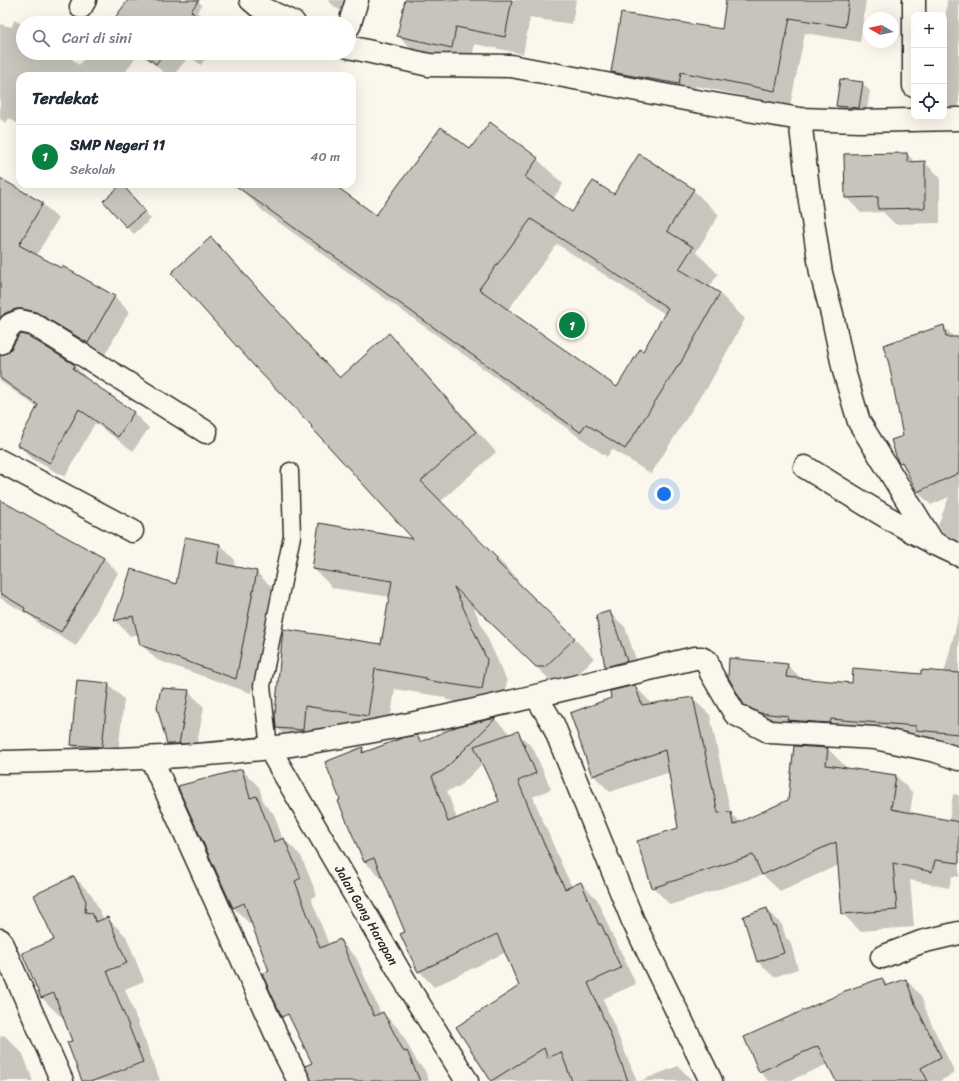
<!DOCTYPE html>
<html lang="id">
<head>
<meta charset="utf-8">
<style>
	body { margin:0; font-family:Sriracha,sans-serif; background:#f6f6f7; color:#1f2937 }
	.controls { position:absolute; right:12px; top:12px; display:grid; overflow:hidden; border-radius:8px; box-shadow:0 4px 16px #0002 }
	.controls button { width:36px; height:36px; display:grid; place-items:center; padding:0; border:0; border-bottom:1px solid #e0e1e3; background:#fff; color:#1f2937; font:20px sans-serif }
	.compass { position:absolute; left:863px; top:12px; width:36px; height:36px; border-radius:50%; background:#fff; box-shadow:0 4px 16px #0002; rotate:279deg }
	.you { position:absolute; left:664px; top:494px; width:14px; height:14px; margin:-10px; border:3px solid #fff; border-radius:50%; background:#1a73e8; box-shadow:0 0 0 6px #1a73e833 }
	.badge { display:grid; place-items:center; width:26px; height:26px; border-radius:50%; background:#0b8043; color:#fff; font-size:13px; font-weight:700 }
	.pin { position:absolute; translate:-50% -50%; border:2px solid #fff; box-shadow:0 1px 4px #0006 }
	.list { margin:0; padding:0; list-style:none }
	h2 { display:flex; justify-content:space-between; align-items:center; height:52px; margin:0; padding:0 16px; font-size:17px }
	h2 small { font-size:13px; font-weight:400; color:#747a83 }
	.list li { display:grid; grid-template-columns:26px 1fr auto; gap:12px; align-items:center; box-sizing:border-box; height:64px; padding:0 16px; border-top:1px solid #e0e1e3 }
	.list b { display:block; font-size:15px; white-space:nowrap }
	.list p { margin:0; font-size:13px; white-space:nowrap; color:#747a83 }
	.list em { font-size:13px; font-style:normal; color:#747a83 }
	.icon { flex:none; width:22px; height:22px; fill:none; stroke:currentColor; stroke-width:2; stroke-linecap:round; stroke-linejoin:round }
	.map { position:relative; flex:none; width:959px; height:1081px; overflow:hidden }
	.search { position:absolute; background:#fff; box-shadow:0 4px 16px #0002; left:16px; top:16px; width:340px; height:44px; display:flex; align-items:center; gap:10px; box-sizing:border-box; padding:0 14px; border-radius:22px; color:#747a83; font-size:15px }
	.panel { position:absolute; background:#fff; box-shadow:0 4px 16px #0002; left:16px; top:72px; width:340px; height:116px; border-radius:12px }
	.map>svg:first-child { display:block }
	.shadow { fill:#0003; fill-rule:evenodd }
	.building { fill:#c7c4bc; stroke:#2b2b2b; fill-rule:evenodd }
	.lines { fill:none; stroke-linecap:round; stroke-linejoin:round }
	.service-casing { stroke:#2b2b2b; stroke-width:19 }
	.minor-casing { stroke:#2b2b2b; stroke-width:25 }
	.service { stroke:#fbf7ec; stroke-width:16 }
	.minor { stroke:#fbf7ec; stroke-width:22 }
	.labels { text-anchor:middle; stroke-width:4; stroke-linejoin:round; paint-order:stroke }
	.street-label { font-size:13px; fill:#2b2b2b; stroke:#fbf7ec }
</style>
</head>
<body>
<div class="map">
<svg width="959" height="1081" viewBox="0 0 959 1081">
	<rect width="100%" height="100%" fill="#fbf7ec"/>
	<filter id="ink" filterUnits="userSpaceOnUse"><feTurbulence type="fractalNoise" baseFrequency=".025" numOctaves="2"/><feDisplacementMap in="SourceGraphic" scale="8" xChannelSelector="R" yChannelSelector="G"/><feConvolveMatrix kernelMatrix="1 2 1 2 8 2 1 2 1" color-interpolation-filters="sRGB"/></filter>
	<g filter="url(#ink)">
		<path class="shadow" d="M 130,0 L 197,0 L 202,5 L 197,12 L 208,23 L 112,23 Z
			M 328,0 L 363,0 L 359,14 L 337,9 Z
			M 408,0 L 576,0 L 572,24 L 530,18 L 523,54 L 475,44 L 470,66 L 417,54 L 398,36 Z
			M 727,0 L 866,0 L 860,42 L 805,33 L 790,106 L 696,86 L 694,99 L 628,87 L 613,72 L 723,31 Z
			M 947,0 L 959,0 L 959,122 L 944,115 L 944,41 Z
			M 14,20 L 23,25 L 23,53 L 65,53 L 79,65 L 89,53 L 138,53 L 123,76 L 20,76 L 20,125 L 9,118 L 6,123 L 0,119 L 0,24 L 12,27 Z
			M 139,53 L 209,53 L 201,65 L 189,56 L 173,76 L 169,76 Z
			M 862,83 L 870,91 L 866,116 L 844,113 L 837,106 Z
			M 471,150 L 537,159 L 563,184 L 553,199 L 573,214 L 693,190 L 719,215 L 696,252 L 718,274 L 709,288 L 719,293 L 745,319 L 706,390 L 705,389 L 651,474 L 612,449 L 607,457 L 264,212 L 238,186 L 240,184 L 331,184 L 377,217 ZM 557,244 L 665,314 L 644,353 L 617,388 L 508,310 Z
			M 907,154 L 915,162 L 924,162 L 940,177 L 940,223 L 895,224 L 883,212 L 861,213 L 846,197 Z
			M 0,179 L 43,204 L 58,219 L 36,256 L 114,296 L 129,312 L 103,358 L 21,328 L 4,353 L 3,356 L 7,355 L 28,337 L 75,366 L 90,382 L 134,413 L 149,428 L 133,451 L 95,423 L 65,477 L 34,460 L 18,445 L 38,408 L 0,381 Z
			M 129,193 L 151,219 L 134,234 L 126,227 Z
			M 211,239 L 231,259 L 340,379 L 389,335 L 409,355 L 496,452 L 440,502 L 518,579 L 516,581 L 594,658 L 566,687 L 557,687 L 472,604 L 507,681 L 502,708 L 447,700 L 444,697 L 395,689 L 388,735 L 325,726 L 323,750 L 298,748 L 277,728 L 382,645 L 390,597 L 333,588 L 313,568 L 416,540 L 313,426 Z
			M 944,327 L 957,340 L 959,353 L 959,547 L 956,545 L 942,532 L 938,525 L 949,497 L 931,505 L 918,492 L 907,469 L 900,462 L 904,437 Z
			M 0,501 L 104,558 L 118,573 L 76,646 L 40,625 L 32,617 L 0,598 Z
			M 186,538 L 220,545 L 235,560 L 234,568 L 256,572 L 272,587 L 251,693 L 157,660 L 141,644 L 138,634 L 130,636 L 115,620 L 177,586 Z
			M 609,612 L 625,627 L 642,677 L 622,681 L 606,666 Z
			M 959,615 L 959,748 L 762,721 L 745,704 L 787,665 L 802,679 L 853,684 L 944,673 Z
			M 108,684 L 124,699 L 117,762 L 87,760 L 72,745 Z
			M 635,686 L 652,704 L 692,698 L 710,715 L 731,814 L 740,822 L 789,800 L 828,749 L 845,766 L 845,768 L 896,776 L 913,793 L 910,813 L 949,821 L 953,794 L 959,795 L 959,877 L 952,876 L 949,888 L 910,880 L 914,927 L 860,931 L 843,914 L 839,865 L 780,891 L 763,875 L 670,905 L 653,887 L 679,828 L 670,772 L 610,792 L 593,775 L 612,699 Z
			M 188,691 L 204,707 L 194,759 L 184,759 L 168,744 Z
			M 495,719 L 511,735 L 517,732 L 533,748 L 551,789 L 533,797 L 560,861 L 572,887 L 581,883 L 597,899 L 613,937 L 616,941 L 636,984 L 603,999 L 637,1081 L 492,1081 L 458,1027 L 520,986 L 506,952 L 434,987 L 419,971 L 406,932 L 383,877 L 381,878 L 365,862 L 339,801 L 363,749 L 367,752 L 417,736 L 423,742 L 458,727 ZM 483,763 L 500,801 L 457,819 L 447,791 L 460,786 Z
			M 242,770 L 259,787 L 264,804 L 274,814 L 283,840 L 284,839 L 301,856 L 317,895 L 311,898 L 329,945 L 339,940 L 356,957 L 381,1014 L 383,1013 L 400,1030 L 417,1062 L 424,1069 L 429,1081 L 323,1081 L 270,971 L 252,923 L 250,924 L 233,907 Z
			M 74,877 L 92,895 L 104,920 L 107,918 L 126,936 L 144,981 L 125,989 L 160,1080 L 158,1081 L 83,1081 L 73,1041 L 63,1015 L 60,1016 L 42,998 L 24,953 L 56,940 Z
			M 767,909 L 782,925 L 786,938 L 790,941 L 798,969 L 774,977 L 758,962 Z
			M 882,979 L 889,986 L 906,980 L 921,996 L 930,1021 L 955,1073 L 940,1081 L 837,1081 L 828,1064 L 789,1081 L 769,1081 L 760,1072 L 745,1037 Z
			M 4,1035 L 23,1054 L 33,1081 L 0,1081 L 0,1037 Z
			M 678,1066 L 693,1081 L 640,1081 Z"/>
		<path class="building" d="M 128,0 L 199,0 L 191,11 L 194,14 L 187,23 L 111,23 Z
			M 405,0 L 512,0 L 505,37 L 456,27 L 452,48 L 397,36 Z
			M 726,0 L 849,0 L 845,27 L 790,18 L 775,91 L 681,72 L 679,84 L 611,72 L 621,13 L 722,29 Z
			M 142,53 L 164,53 L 156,64 Z
			M 840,79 L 863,82 L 859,108 L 836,106 Z
			M 490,122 L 538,158 L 525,177 L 572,212 L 593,181 L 614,194 L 639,154 L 694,189 L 667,231 L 693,247 L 679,269 L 720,293 L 680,364 L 679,364 L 625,449 L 586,424 L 580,432 L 233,184 L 333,184 L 376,215 L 441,127 L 470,149 ZM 531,219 L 668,308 L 643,351 L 640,349 L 617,387 L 479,289 Z
			M 907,153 L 908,162 L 925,161 L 925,208 L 878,209 L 878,197 L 845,198 L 844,154 Z
			M 0,178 L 43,203 L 19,245 L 61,268 L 62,266 L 115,296 L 88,343 L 36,312 L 23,309 L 16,309 L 5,313 L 0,318 Z
			M 122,184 L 145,211 L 126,227 L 103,201 Z
			M 211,237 L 303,339 L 340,378 L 389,333 L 476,432 L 421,481 L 498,559 L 496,561 L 575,638 L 545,667 L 536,667 L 454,587 L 487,660 L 482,689 L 425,680 L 426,678 L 375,669 L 368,716 L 305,706 L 303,730 L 276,728 L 275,714 L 283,629 L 381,644 L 392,581 L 312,569 L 319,523 L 413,539 L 311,427 L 312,426 L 256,368 L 171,273 Z
			M 944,325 L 946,337 L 959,337 L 959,473 L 917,492 L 902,462 L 899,463 L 898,462 L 891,440 L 903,436 L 889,364 L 883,345 Z
			M 21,334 L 28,336 L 75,365 L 73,369 L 134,412 L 118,437 L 79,409 L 50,463 L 17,445 L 38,405 L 0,378 L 0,355 L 7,353 L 11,349 L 19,335 Z
			M 0,500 L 104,558 L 61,632 L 24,611 L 25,608 L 0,593 Z
			M 185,537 L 220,544 L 217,563 L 257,571 L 236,679 L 140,645 L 133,616 L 114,621 L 131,569 L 176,584 Z
			M 610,611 L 627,661 L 605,667 L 596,615 Z
			M 729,658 L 788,664 L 786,677 L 852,683 L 853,668 L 921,674 L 921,670 L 959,673 L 959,734 L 916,730 L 916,726 L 831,719 L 830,723 L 787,720 L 788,716 L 760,713 L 744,705 L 728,677 Z
			M 77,680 L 109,683 L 102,747 L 71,745 Z
			M 635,685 L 642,705 L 693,697 L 718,813 L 731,812 L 733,825 L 788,800 L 794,746 L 828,748 L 826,765 L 896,775 L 891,809 L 959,822 L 959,863 L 935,860 L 932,872 L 893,863 L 897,910 L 842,914 L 836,842 L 762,875 L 753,855 L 652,888 L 637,841 L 678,828 L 665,750 L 592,776 L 570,713 L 611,698 L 610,691 Z
			M 161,688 L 189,690 L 179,744 L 167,744 L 157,707 Z
			M 496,718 L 444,770 L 432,776 L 448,822 L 499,801 L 474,746 L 518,731 L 536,773 L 518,781 L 544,844 L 565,889 L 581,882 L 599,925 L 601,924 L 621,968 L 588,983 L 609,1031 L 628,1081 L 572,1081 L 561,1052 L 548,1058 L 544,1048 L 491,1081 L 456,1027 L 519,986 L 497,934 L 418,972 L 400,934 L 405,932 L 374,858 L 364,862 L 338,801 L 340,800 L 325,762 L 363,747 L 362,753 L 405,737 L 417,735 L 420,742 L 458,726 Z
			M 242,769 L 250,798 L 257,796 L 274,842 L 284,838 L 301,878 L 295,881 L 320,948 L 340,939 L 374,1016 L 383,1012 L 404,1052 L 407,1051 L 420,1081 L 311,1081 L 305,1066 L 312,1063 L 288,1014 L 282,1017 L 262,974 L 269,971 L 244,903 L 233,908 L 180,792 L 178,786 Z
			M 74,876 L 86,901 L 85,912 L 92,913 L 96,922 L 108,917 L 127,963 L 107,971 L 143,1062 L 93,1081 L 82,1081 L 67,1042 L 72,1041 L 54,993 L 41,998 L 22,953 L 54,940 L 34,895 Z
			M 767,908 L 773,926 L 775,925 L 784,953 L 757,962 L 743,916 Z
			M 882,978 L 885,986 L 906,979 L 915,1004 L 941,1057 L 921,1068 L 928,1081 L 836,1081 L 818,1046 L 759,1072 L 744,1037 L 842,993 L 842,992 Z"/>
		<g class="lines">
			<g class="service-casing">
				<path id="service" d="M 269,748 L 262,686 L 292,536 L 290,471"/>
			</g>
			<g class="minor-casing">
				<path id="minor" d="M 251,0 L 258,6 L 294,23
					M 914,0 L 914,86
					M 81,7 L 85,0
					M 349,26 L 357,0
					M 349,47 L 429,65 L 511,66 L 690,100 L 800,119 L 860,121 L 959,119
					M 800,119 L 808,188 L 821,273 L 832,314 L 844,371 L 859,422 L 934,544
					M 0,343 L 10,325 L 20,321 L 33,324 L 206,432
					M 0,461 L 132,531
					M 805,467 C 856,498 905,531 959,555
					M 536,696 L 553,724 L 633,921 L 711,1081
					M 269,748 L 412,993 L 467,1081
					M 151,758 L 284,1052 L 299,1081
					M 0,762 C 90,760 180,759 269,748 C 411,729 555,691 695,658 L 701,658 L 707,661 L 711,673 L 735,714 L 770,732 L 875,738 L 936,751 L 959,759
					M 0,940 L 62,1081
					M 882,957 L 921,942 L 959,933"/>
			</g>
			<use href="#service" class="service"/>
			<use href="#minor" class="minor"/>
		</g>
	</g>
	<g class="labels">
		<g class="street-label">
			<text transform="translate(367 915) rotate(60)" y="5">Jalan Gang Harapan</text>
		</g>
	</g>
</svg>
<div class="controls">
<button>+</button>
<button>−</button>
<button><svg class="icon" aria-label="locate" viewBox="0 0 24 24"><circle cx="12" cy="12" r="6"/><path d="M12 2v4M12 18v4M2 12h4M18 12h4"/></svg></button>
</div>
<svg class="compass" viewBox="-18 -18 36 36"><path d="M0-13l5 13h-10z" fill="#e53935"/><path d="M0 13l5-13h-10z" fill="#747a83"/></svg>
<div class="you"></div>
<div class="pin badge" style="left:572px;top:325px">1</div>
<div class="search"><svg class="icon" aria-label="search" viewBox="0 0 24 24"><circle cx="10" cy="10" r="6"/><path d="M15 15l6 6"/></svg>Cari di sini</div>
<section class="panel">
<h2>Terdekat<small></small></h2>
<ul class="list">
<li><span class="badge">1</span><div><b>SMP Negeri 11</b><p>Sekolah</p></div><em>40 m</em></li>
</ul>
</section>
</div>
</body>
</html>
